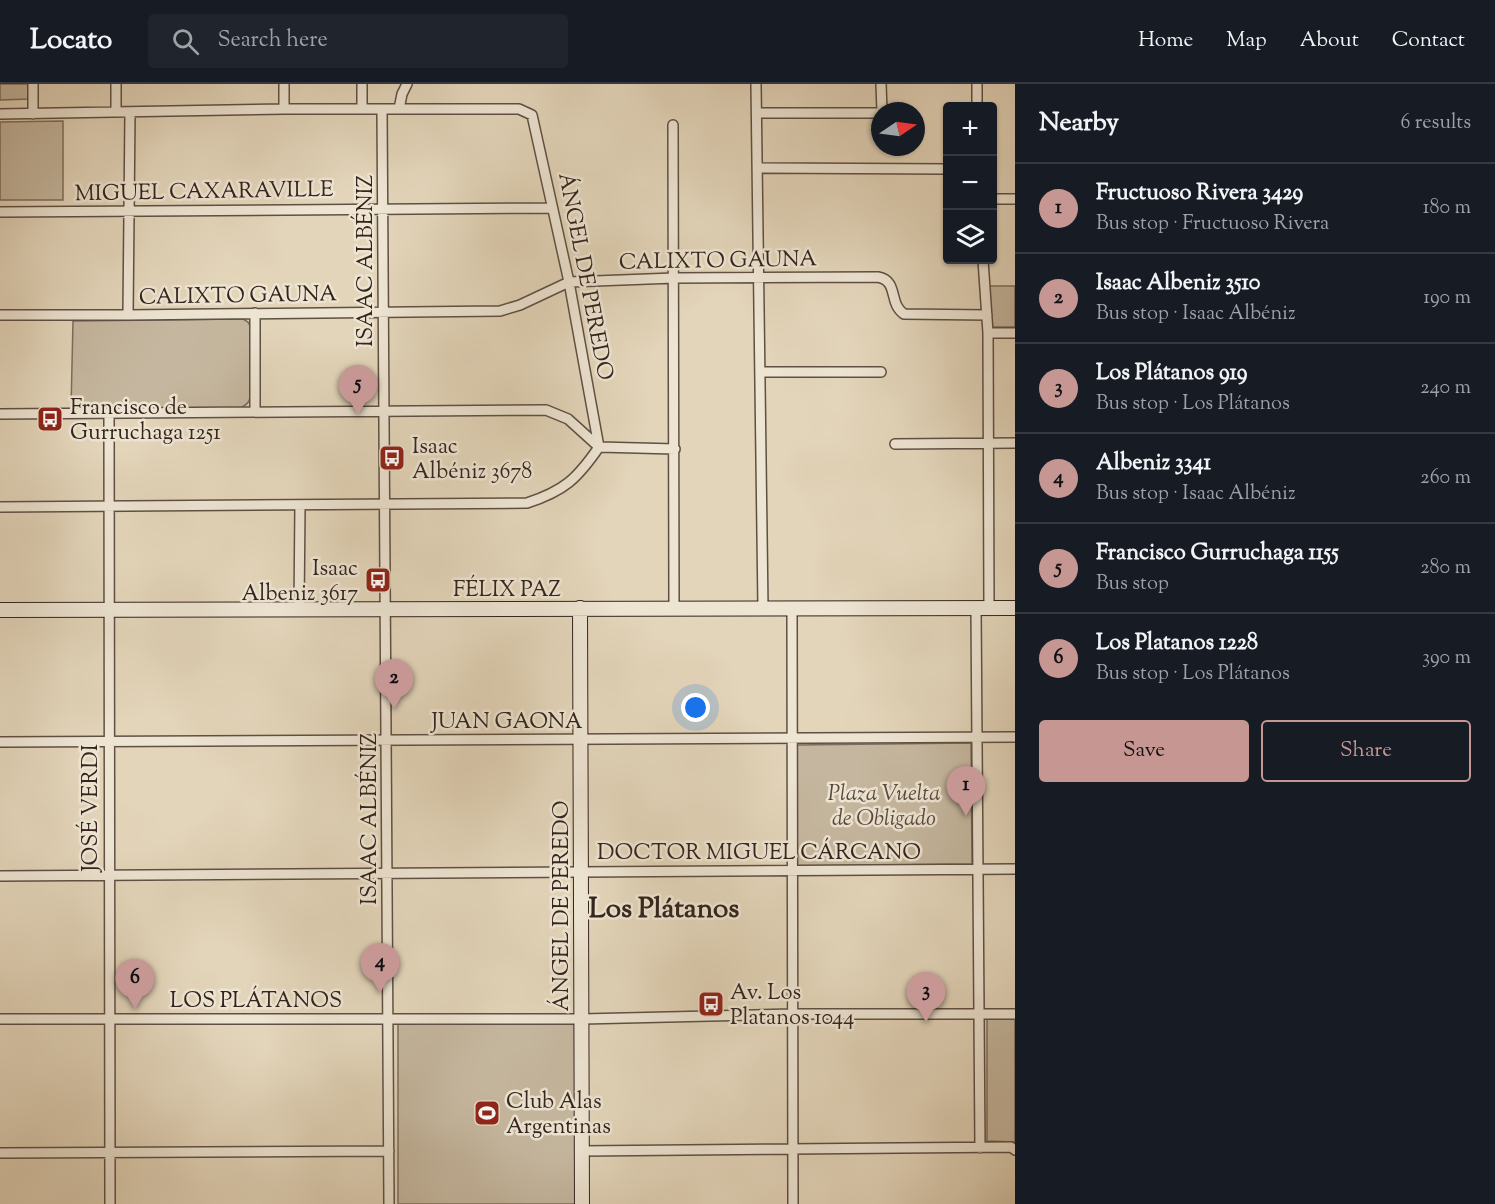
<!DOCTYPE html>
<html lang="en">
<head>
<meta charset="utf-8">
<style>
	body { margin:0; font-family:"Sorts Mill Goudy",serif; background:#20242c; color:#f1f3f6 }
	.controls { position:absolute; right:18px; top:18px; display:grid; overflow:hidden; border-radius:6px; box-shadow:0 2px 4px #0004 }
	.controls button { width:54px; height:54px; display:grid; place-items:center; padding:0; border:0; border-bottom:2px solid #363941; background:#171b24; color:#f1f3f6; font:30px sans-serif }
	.compass { position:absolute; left:871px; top:18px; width:54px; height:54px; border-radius:50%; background:#171b24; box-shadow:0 2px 4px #0004; rotate:77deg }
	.you { position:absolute; left:696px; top:624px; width:21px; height:21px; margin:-15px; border:4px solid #fff; border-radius:50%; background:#1a73e8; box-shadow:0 0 0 9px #1a73e833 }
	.badge { display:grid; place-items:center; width:39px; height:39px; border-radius:50%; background:#c59692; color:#111; font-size:20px; font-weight:700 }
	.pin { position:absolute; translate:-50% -50px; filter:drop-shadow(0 2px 3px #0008) }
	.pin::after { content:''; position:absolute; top:32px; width:21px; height:18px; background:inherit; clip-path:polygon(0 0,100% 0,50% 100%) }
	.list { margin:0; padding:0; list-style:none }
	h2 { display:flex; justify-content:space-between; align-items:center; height:78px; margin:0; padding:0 24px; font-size:26px }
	h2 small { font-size:20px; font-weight:400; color:#9ea1a6 }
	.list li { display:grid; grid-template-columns:39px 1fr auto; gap:18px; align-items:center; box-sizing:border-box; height:90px; padding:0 24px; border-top:2px solid #363941 }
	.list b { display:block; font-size:22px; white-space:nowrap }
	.list p { margin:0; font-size:20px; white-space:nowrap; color:#9ea1a6 }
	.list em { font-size:20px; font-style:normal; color:#9ea1a6 }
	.actions { display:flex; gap:12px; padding:18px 24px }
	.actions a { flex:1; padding:14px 0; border:2px solid #c59692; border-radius:6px; text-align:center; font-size:21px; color:#c59692 }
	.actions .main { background:#c59692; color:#111 }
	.icon { flex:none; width:33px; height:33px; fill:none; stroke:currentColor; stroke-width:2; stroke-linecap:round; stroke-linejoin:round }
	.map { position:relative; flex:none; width:1015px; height:1120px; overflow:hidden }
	header { display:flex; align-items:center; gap:36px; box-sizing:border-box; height:84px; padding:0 30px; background:#171b24; border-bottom:2px solid #363941 }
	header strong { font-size:28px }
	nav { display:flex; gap:33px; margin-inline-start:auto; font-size:21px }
	.search { width:420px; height:54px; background:#20242c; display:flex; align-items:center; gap:15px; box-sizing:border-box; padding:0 21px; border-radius:6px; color:#9ea1a6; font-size:22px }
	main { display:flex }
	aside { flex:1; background:#171b24 }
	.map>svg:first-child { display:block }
	.green { fill:#c5b79f; stroke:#7c6e5e; stroke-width:1.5 }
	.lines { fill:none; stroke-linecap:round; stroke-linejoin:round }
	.street-casing { stroke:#5f5044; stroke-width:12 }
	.secondary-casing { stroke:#33241d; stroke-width:16 }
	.street { stroke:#ede4d2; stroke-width:9 }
	.secondary { stroke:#ede4d2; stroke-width:14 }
	.labels { text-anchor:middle; stroke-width:5; stroke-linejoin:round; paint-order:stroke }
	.street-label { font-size:22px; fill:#33241d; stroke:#ede4d2 }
	.poi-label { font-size:22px; fill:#33241d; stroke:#ede4d2; text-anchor:start }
	.park-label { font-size:22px; font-style:italic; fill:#58493e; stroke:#ede4d2 }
	.district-label { font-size:28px; font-weight:bold; fill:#33241d; stroke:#ede4d2 }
</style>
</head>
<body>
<header>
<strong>Locato</strong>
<div class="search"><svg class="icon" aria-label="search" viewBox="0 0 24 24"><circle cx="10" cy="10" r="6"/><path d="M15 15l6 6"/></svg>Search here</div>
<nav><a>Home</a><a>Map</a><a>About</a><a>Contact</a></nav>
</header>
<main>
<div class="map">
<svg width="1015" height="1120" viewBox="0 0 1015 1120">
	<rect width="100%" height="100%" fill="#e3d5ba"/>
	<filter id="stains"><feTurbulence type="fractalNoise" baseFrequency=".00333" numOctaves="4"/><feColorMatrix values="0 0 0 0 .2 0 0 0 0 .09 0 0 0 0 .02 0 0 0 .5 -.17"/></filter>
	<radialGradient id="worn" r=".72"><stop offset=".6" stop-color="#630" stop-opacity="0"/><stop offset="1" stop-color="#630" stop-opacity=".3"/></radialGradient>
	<path class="green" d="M 0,0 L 28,0 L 29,15 L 0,16 Z
		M 63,37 L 63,116 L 0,116 L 0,38 Z
		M 989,202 L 1015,202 L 1015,243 L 991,243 Z
		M 243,235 L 248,238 L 251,244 L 251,307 C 250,317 249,320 240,324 L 71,325 L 73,237 Z
		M 971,659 L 972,780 L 797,782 L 796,661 Z
		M 987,931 L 1015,931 L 1015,1058 L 987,1057 Z
		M 398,938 L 576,938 L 576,1120 L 398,1120 Z"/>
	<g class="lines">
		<g class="street-casing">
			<path id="street" d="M 33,0 L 33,30
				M 116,0 L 116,28
				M 756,0 L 763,525
				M 881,0 L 882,27
				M 977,0 L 977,22
				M 284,25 L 284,0
				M 362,25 L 362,0
				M 382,25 L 389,1120
				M 399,25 L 402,10 L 407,0
				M 757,29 L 880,29
				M 0,30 L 284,25 L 519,25 L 532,31 L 569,198 L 599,363
				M 673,41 L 674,525
				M 758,84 L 948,85
				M 992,115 L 1015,115
				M 0,128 L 552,124
				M 983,176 L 988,249 L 989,524
				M 0,231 L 128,231 L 500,227 L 520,221 L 569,198 L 674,194 L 878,193 C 899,197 888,219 904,230 L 987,231
				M 128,231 L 130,28
				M 988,249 L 1015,249
				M 760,288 L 881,288
				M 255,327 L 255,229
				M 109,329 L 110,1120
				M 0,330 L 546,326 L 568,335 L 599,363 L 675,365
				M 895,360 L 1015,359
				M 0,423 L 527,419 C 564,407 577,395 599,363
				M 976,524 L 980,1064
				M 299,525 L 300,421
				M 792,525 L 793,1120
				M 0,658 L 1015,653
				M 0,792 L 1015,785
				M 0,935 L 582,935 L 792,930 L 1015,930
				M 582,1067 L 1011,1063 L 1015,1066
				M 0,1069 L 389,1067"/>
		</g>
		<g class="secondary-casing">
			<path id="secondary" d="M 580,524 L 582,1120
				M 0,526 L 1015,524"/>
		</g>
		<use href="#street" class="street"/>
		<use href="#secondary" class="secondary"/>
	</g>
	<defs>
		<g id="bus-square" transform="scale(1.35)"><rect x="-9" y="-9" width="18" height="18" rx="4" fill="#8f2418" stroke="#ede4d2"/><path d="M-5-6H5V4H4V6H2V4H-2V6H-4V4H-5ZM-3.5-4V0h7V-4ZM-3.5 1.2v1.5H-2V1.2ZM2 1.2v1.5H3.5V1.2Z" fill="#fff"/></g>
		<g id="stadium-square" transform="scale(1.35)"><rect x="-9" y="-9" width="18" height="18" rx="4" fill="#8f2418" stroke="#ede4d2"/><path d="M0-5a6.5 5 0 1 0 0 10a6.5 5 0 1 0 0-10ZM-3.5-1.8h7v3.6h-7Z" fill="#fff"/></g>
	</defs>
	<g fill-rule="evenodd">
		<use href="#bus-square" x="50" y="335"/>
		<use href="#bus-square" x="392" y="374"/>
		<use href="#bus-square" x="378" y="496"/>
		<use href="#bus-square" x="711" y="920"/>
		<use href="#stadium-square" x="487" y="1029"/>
	</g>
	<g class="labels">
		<g class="street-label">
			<text transform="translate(204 106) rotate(-1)" y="8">MIGUEL CAXARAVILLE</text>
			<text transform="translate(718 175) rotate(-1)" y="8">CALIXTO GAUNA</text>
			<text transform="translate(364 177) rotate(-90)" y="8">ISAAC ALBÉNIZ</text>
			<text transform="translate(587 192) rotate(79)" y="8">ÁNGEL DE PEREDO</text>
			<text transform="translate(238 210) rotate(-1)" y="8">CALIXTO GAUNA</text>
			<text x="507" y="512">FÉLIX PAZ</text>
			<text x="507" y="644">JUAN GAONA</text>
			<text transform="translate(89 724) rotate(-90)" y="8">JOSÉ VERDI</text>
			<text transform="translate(368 735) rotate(-90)" y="8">ISAAC ALBÉNIZ</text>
			<text x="759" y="775">DOCTOR MIGUEL CÁRCANO</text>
			<text transform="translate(560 822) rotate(-90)" y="8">ÁNGEL DE PEREDO</text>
			<text x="256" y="923">LOS PLÁTANOS</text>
		</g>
		<g class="poi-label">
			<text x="70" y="330">Francisco de<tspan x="70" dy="25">Gurruchaga 1251</tspan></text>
			<text x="412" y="369">Isaac<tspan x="412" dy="25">Albéniz 3678</tspan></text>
			<text x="358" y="491" text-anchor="end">Isaac<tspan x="358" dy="25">Albeniz 3617</tspan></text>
			<text x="730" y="915">Av. Los<tspan x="730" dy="25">Platanos 1044</tspan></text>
			<text x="506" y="1024">Club Alas<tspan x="506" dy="25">Argentinas</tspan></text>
		</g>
		<g class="park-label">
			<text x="884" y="716">Plaza Vuelta<tspan x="884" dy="25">de Obligado</tspan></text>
		</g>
		<g class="district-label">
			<text x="664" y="833">Los Plátanos</text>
		</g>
	</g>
	<rect width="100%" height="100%" filter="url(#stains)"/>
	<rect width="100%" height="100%" fill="url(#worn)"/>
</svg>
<div class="controls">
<button>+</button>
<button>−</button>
<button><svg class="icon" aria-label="layers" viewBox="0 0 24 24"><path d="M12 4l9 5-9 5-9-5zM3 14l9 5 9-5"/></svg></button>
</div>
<svg class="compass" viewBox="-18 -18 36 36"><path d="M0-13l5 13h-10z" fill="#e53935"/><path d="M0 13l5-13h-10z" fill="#9ea1a6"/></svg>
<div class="you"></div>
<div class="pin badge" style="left:966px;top:732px">1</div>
<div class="pin badge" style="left:394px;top:625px">2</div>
<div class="pin badge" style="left:926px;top:938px">3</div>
<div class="pin badge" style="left:380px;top:909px">4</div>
<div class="pin badge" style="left:358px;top:331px">5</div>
<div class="pin badge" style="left:135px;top:925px">6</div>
</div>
<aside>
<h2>Nearby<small>6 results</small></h2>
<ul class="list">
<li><span class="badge">1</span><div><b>Fructuoso Rivera 3429</b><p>Bus stop · Fructuoso Rivera</p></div><em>180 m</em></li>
<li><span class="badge">2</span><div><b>Isaac Albeniz 3510</b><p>Bus stop · Isaac Albéniz</p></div><em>190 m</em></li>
<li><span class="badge">3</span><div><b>Los Plátanos 919</b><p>Bus stop · Los Plátanos</p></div><em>240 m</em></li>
<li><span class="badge">4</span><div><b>Albeniz 3341</b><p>Bus stop · Isaac Albéniz</p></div><em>260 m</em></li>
<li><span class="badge">5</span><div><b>Francisco Gurruchaga 1155</b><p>Bus stop</p></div><em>280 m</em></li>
<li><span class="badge">6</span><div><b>Los Platanos 1228</b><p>Bus stop · Los Plátanos</p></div><em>390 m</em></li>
</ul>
<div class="actions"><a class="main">Save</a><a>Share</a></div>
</aside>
</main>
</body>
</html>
